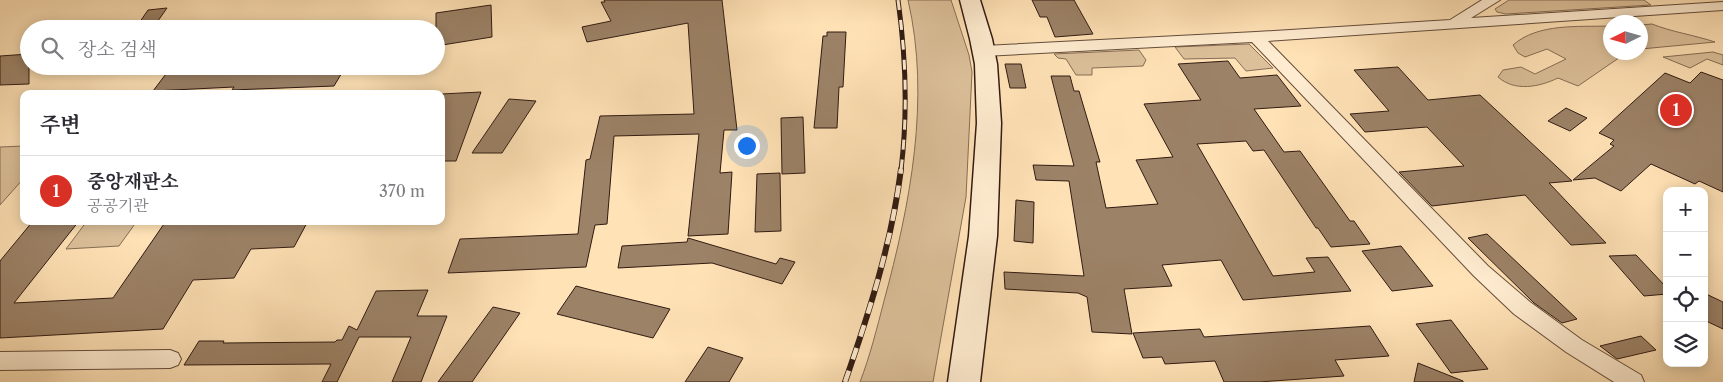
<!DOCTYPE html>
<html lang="ko">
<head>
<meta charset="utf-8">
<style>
	body { margin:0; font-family:"Libre Caslon Text","Noto Serif KR",serif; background:#f2f2f3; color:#2b2b33 }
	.controls { position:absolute; right:15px; bottom:15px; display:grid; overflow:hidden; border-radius:10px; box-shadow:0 2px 12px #0003 }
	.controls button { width:45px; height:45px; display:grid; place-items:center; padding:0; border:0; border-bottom:1px solid #e1e1e2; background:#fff; color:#2b2b33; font:25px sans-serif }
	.compass { position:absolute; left:1603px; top:15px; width:45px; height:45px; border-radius:50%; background:#fff; box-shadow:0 2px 12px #0003; rotate:265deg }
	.you { position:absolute; left:746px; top:145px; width:18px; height:18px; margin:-12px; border:4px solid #fff; border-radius:50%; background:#1a73e8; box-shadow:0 0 0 8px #1a73e833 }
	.badge { display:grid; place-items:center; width:32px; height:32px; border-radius:50%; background:#d93025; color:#fff; font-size:16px; font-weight:700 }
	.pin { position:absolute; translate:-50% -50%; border:2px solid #fff; box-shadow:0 1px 5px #0006 }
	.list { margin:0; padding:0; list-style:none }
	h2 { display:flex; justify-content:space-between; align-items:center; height:65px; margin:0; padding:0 20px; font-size:21px }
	h2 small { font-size:16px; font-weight:400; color:#7c7c81 }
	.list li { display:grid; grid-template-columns:32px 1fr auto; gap:15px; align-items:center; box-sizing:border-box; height:70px; padding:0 20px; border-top:1px solid #e1e1e2 }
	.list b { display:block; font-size:19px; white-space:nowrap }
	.list p { margin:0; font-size:16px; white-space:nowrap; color:#7c7c81 }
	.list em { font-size:16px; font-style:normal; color:#7c7c81 }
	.icon { flex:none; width:28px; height:28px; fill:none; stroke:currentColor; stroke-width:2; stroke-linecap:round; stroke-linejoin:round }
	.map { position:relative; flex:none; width:1723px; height:382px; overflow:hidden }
	.search { position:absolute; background:#fff; box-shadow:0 2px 12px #0003; left:20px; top:20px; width:425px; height:55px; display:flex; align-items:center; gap:12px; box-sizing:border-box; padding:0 18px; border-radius:28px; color:#7c7c81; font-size:19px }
	.panel { position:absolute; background:#fff; box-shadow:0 2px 12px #0003; left:20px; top:90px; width:425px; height:135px; border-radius:10px }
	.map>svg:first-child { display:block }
	.green { fill:#dcc09a; stroke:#866e56 }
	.building { fill:#9c8267; stroke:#311b12 }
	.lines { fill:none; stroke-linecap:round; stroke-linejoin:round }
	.street-casing { stroke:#644d3b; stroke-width:2 }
	.secondary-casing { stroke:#311b12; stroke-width:3 }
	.street { fill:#ffecd0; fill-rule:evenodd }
	.secondary { fill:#ffecd0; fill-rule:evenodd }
	.rail-far1-casing { stroke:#311b12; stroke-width:5 }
	.rail-casing { stroke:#311b12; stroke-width:6 }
	.rail-far1 { stroke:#ffecd0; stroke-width:3; stroke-dasharray:10; stroke-linecap:butt }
	.rail { stroke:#ffecd0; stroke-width:4.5; stroke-dasharray:12; stroke-linecap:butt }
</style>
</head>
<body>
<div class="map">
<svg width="1723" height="382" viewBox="0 0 1723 382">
	<rect width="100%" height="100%" fill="#ffe2b6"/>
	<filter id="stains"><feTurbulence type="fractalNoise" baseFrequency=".004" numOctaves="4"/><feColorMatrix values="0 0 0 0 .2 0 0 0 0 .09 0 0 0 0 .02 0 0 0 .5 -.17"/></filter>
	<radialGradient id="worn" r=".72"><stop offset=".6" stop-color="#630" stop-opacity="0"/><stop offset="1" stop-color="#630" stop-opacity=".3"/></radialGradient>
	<path class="green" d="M 908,0 L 951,0 L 969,55 L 972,72 L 966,197 L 933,382 L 860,382 C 870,356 877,328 884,301 C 910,205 931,99 908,0 Z
		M 1509,0 L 1644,0 L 1651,5 L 1506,14 L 1497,12 L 1495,9 Z
		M 1652,24 C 1672,32 1694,35 1715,42 L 1641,49 L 1641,25 Z
		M 1610,26 L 1610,52 L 1626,53 L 1578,86 L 1558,78 C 1539,87 1515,92 1498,77 L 1503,70 L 1521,67 L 1535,74 L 1566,59 L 1547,49 L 1525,57 L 1518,53 L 1513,45 C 1538,23 1578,27 1610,26 Z
		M 1249,44 L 1273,68 L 1246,71 L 1235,58 L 1184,59 L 1175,47 Z
		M 1139,50 L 1146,60 L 1143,66 L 1092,68 L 1092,75 L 1076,75 L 1066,59 L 1058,58 L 1054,54 Z
		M 1713,52 L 1723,55 L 1723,65 L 1707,59 L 1690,68 L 1663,57 Z
		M 24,146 L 24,178 L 0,205 L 0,147 Z
		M 87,221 L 137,221 L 119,246 L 66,249 Z"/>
	<path class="building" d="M 604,0 L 722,0 L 737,130 L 724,130 L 720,173 L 732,172 L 728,234 L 688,236 L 699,134 L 614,136 L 607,224 L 595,225 L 586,267 L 448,273 L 460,239 L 578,234 L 586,160 L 590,159 L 600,116 L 694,114 L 688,23 L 587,42 L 582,27 L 611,21 L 601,2 L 605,2 Z
		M 1032,0 L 1074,0 L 1093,34 L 1055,37 L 1047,17 L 1040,17 Z
		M 491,5 L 492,37 L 436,46 L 436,13 Z
		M 167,8 L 153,28 L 135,29 L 148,10 Z
		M 827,32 L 846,32 L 843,87 L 839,87 L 837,128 L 814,128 L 823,36 L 827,36 Z
		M 29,54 L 29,84 L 0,85 L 0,56 Z
		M 1228,61 L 1240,78 L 1277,75 L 1301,106 L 1254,109 L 1284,152 L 1300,151 L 1350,221 L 1354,221 L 1370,244 L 1331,247 L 1318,228 L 1316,228 L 1264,150 L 1253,151 L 1246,141 L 1197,144 L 1273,276 L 1315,272 L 1306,258 L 1328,257 L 1351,291 L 1243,300 L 1221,260 L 1162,265 L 1172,286 L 1124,289 L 1132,334 L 1092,332 L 1087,297 L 1078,293 L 1005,289 L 1004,272 L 1084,276 L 1069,181 L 1036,180 L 1033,165 L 1074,166 L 1051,76 L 1070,76 L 1074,91 L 1079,91 L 1100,162 L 1096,162 L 1106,208 L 1158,204 L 1136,160 L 1173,157 L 1144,104 L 1201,100 L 1178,64 Z
		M 1005,64 L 1021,64 L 1026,88 L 1010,88 Z
		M 172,66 L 226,66 L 224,69 L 346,66 L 334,86 L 232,90 L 234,87 L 153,91 Z
		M 1398,67 L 1428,100 L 1480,95 L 1572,181 L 1549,183 L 1606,243 L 1571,245 L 1525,195 L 1432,206 L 1399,172 L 1464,166 L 1427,127 L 1365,132 L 1350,114 L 1389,111 L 1354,70 Z
		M 1701,72 L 1723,80 L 1723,192 L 1699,181 L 1695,184 L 1651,164 L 1621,191 L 1595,178 L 1573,180 L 1614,146 L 1610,144 L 1614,140 L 1599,133 L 1665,73 L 1690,83 Z
		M 481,92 L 456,161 L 441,161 L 441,94 Z
		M 509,99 L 536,101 L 502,153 L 472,153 Z
		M 1566,108 L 1587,118 L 1570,131 L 1548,121 Z
		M 803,117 L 805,173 L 782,174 L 781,118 Z
		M 780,173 L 781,231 L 755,232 L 757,174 Z
		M 1016,200 L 1034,202 L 1033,243 L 1014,241 Z
		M 33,221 L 79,221 L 14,303 L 113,298 L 166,221 L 308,221 L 294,247 L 251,249 L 234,278 L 193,280 L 163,329 L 0,338 L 0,261 Z
		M 1487,234 L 1577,319 L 1562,323 L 1534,303 L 1468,238 Z
		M 688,238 L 776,264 L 780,258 L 795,262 L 782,284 L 712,263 L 618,268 L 622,246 L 687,242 Z
		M 1401,246 L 1433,286 L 1392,291 L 1362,251 Z
		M 1636,255 L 1667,288 L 1667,294 L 1644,296 L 1609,256 Z
		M 576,286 L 595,291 L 670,309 L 653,338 L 557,314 Z
		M 428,290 L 417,316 L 447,316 L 421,382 L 392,382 L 411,337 L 359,337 L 337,382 L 322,382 L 331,364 L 184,365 L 199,341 L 224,341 L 223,343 L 335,342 L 337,340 L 342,340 L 349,326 L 357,330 L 376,291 Z
		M 1704,293 L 1723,302 L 1723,329 L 1704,320 Z
		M 493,307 L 520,313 L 472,382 L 438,382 Z
		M 1451,320 L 1488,369 L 1451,373 L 1416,324 Z
		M 1370,326 L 1389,356 L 1335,360 L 1344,376 L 1259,382 L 1224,382 L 1215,361 L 1165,364 L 1162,357 L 1143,358 L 1133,333 L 1200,329 L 1204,337 Z
		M 1641,336 L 1656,350 L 1617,359 L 1600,346 Z
		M 708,347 L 743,358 L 729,382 L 685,382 Z
		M 1418,363 L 1463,381 L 1463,382 L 1414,382 Z"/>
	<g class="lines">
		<g class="street-casing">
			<path id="street" d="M 1482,0 L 1500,0 L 1471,18 L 1723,2 L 1723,10 L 1268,41 L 1488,266 L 1530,302 L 1582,340 L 1641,375 L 1644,382 L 1614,382 L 1566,352 L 1514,314 L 1474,276 L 1252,42 L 984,56 L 978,54 L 976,51 L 978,48 L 984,46 L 1256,32 L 1450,20 Z
				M 170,350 L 178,353 L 181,359 L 178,365 L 170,368 L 0,370 L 0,352 Z"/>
		</g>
		<g class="secondary-casing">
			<path id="secondary" d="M 960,0 L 980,0 L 992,39 L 997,64 L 1001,123 L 997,236 L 980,382 L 948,382 L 969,236 L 977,123 L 975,64 L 970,39 Z"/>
		</g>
		<use href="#street" class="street"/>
		<use href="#secondary" class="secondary"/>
		<g class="rail-far1-casing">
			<path id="rail-far1" d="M 898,0 C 906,57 908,112 901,170"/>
		</g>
		<g class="rail-casing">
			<path id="rail" d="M 845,382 C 869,313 892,242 901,169"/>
		</g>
		<use href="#rail-far1" class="rail-far1"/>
		<use href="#rail" class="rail"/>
	</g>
	<rect width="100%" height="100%" filter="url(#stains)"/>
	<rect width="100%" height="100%" fill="url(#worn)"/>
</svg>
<div class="controls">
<button>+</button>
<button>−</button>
<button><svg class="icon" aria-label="locate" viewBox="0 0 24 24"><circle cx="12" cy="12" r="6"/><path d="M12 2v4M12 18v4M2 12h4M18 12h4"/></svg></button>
<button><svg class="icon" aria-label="layers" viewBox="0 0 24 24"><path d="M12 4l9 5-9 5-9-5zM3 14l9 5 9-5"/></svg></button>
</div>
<svg class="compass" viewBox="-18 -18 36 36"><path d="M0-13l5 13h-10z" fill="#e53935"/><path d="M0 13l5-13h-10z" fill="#7c7c81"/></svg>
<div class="you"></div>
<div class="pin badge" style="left:1676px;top:110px">1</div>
<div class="search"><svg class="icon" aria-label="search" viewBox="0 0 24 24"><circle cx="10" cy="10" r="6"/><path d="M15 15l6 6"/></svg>장소 검색</div>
<section class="panel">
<h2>주변<small></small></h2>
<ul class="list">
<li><span class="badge">1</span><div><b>중앙재판소</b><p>공공기관</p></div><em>370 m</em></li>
</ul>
</section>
</div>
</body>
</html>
